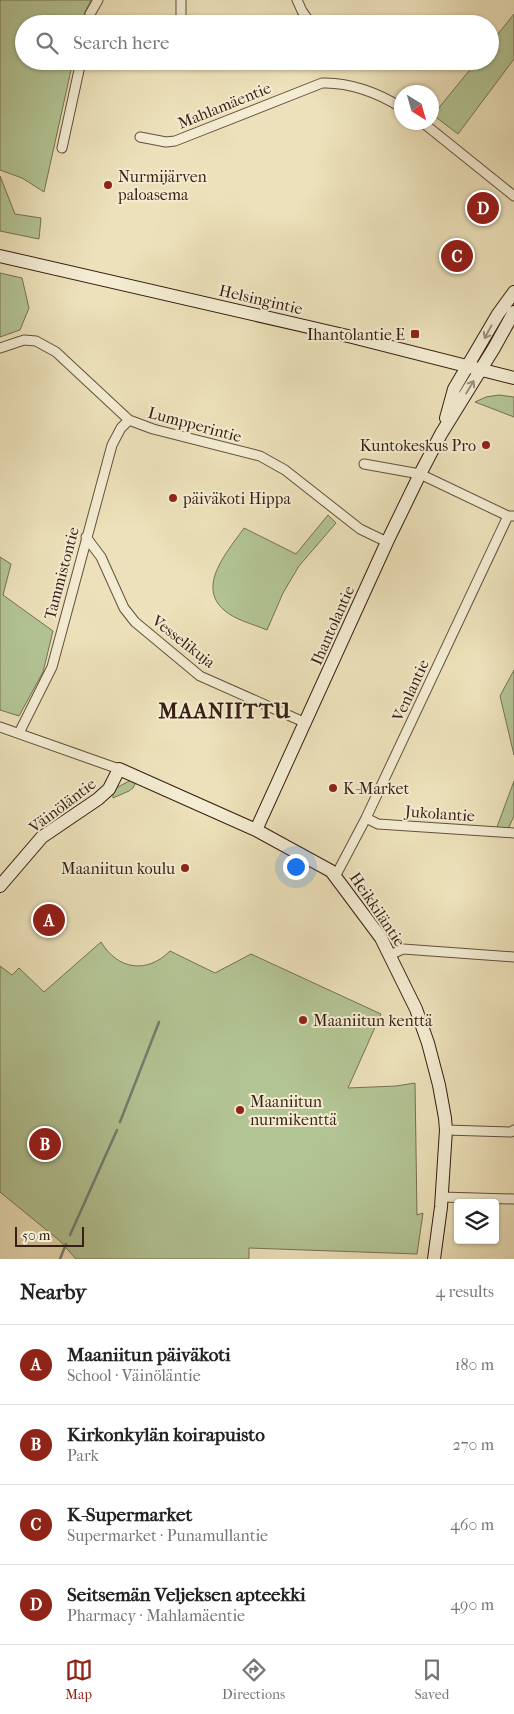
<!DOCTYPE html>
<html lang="en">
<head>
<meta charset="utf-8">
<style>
	body { margin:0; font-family:"IM FELL French Canon",serif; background:#f6f6f6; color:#222 }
	.controls { position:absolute; right:15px; bottom:15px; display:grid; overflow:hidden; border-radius:5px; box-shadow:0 1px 4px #0004 }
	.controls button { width:45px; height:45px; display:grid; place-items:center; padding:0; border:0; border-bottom:1px solid #e0e0e0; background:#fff; color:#222; font:25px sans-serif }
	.compass { position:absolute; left:394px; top:85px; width:45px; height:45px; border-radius:50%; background:#fff; box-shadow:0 1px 4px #0004; rotate:143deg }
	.scale { position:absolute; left:15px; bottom:12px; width:69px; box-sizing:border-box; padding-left:5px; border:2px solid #381e13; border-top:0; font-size:14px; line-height:18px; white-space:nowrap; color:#381e13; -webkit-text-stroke:4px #f3ecd2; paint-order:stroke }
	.you { position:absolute; left:295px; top:866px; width:18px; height:18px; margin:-12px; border:4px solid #fff; border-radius:50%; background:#1a73e8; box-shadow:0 0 0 8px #1a73e833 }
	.badge { display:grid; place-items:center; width:32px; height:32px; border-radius:50%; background:#8f2418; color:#fff; font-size:16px; font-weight:700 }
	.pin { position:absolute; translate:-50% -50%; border:2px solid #fff; box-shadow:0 1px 5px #0006 }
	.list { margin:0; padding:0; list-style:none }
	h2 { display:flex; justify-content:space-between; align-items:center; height:65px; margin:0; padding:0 20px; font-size:21px }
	h2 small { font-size:16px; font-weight:400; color:#767676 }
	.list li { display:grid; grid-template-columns:32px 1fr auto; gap:15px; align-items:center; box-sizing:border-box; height:80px; padding:0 20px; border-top:1px solid #e0e0e0 }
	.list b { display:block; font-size:19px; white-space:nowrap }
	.list p { margin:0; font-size:16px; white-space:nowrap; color:#767676 }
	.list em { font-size:16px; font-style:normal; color:#767676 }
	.icon { flex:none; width:28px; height:28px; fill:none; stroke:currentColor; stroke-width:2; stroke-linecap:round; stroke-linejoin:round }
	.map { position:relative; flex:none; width:514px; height:1259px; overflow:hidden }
	.search { position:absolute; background:#fff; box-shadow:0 1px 4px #0004; left:15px; right:15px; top:15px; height:55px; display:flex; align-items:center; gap:12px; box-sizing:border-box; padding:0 18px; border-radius:28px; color:#767676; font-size:19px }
	.sheet { height:385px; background:#fff }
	nav { display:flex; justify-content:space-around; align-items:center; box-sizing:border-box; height:70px; border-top:1px solid #e0e0e0; background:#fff; font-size:14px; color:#767676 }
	nav a { display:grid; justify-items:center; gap:2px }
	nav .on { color:#8f2418 }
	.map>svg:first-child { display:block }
	.green { fill:#b3c494; stroke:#767154 }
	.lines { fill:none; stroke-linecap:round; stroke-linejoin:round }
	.stream { stroke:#727e70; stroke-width:2.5 }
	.street-casing { stroke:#654f3d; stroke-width:11 }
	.secondary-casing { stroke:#381e13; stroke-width:14 }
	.street { stroke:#f3ecd2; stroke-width:9 }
	.secondary { stroke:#f3ecd2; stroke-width:12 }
	.oneway { stroke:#9f8f7c }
	.poi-dot { fill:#8f2418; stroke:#f3ecd2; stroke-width:2 }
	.labels { text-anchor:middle; stroke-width:4; stroke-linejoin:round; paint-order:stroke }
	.street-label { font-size:16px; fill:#381e13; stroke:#f3ecd2 }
	.poi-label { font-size:16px; fill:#381e13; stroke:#f3ecd2; text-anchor:start }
	.district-label { font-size:21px; font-weight:bold; letter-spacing:1px; fill:#381e13; stroke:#f3ecd2 }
</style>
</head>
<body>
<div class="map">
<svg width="514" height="1259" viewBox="0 0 514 1259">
	<rect width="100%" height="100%" fill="#ece1ba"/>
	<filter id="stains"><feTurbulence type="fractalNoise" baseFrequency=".004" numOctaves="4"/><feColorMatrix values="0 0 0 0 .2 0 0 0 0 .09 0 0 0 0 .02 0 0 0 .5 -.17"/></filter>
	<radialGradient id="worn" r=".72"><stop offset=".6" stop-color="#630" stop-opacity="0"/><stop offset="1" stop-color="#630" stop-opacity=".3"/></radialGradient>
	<path class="green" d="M 0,0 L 91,0 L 85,12 L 82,24 L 24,24 L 24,61 L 73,61 L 44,192 L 22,178 L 0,170 Z
		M 514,14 L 514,59 L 458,134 L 433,115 L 477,61 L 490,61 L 490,44 Z
		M 0,176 L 15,214 L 41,218 L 39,239 L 0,231 Z
		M 0,273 L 22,278 L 29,308 L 20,330 L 0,337 Z
		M 499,395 L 514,397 L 514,417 L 475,402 L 486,397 Z
		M 328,515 L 336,523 L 299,566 L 283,593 L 267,630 C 253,624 235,620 224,610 C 196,586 228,551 244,528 L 296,554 Z
		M 0,557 L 11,564 L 3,595 L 53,631 L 43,672 L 19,716 L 0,710 Z
		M 514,670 L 514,755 L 500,696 Z
		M 131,780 L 136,782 L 133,788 L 129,791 L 113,798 L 113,793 L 116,788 Z
		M 514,781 L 514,816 L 508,829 L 497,827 Z
		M 101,942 C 118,970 147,974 170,951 L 215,973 L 251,954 L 381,1014 L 348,1088 L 396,1086 L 415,1083 L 417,1215 L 423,1213 L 417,1254 L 249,1248 L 249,1259 L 76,1259 L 60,1241 L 0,1192 L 0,966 L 12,975 L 19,968 L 44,992 Z"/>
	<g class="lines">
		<path class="stream" d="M 120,1122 L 159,1022
			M 70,1235 L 117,1130
			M 60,1259 L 66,1244"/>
		<g class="street-casing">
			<path id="street" d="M 297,0 L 302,11 L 311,24
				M 89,24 L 90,14 L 98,0
				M 181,24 L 181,0
				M 422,122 L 514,196
				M 140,137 L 166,142 L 175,141 L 322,83 C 349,82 379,93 402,108
				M 62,148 L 81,61
				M 0,348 L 24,340 L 36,341 L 56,352 L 129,420 L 153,429 L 260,456 L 285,470 L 360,529 L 387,542
				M 364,464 L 420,474 L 508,516 L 514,516
				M 86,537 L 101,557 L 124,608 L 135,622 L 200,676 L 306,723
				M 0,727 L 119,769
				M 19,733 L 52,667 L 112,445 L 121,428 L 129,420
				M 366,818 L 378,824 L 514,833
				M 336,875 L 366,818 L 508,516
				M 390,955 L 403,949 L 514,957
				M 446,1130 L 511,1132 L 514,1130
				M 441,1197 L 514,1199"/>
		</g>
		<g class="secondary-casing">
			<path id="secondary" d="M 0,256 L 352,337 L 514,378
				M 446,418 L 454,389 L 498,314 L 514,292
				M 256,830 L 387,542 L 420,474 L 441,434 L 494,348 L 514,312
				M 0,886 L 42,837 L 98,799 L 109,789 L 119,769 L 256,830 L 331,871 L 381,938 L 416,1009 L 428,1043 L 439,1085 L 445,1118 L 446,1130 L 441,1207 L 434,1259"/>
		</g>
		<use href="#street" class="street"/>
		<use href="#secondary" class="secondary"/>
	</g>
	<defs><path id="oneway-shaft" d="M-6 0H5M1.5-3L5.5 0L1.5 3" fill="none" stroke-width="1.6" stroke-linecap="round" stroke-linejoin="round" transform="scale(1.25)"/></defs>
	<g class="oneway">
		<use href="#oneway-shaft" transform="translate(488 332) rotate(118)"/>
		<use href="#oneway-shaft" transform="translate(470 387) rotate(-59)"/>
	</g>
	<g class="poi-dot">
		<circle cx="108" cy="185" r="5"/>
		<rect x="410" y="329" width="10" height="10" rx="2.5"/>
		<circle cx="486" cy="445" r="5"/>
		<circle cx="173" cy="498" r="5"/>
		<circle cx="333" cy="788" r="5"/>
		<circle cx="185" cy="868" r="5"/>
		<circle cx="303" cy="1020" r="5"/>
		<circle cx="240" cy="1110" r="5"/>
	</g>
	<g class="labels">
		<g class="street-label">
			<text transform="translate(224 105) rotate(-22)" y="6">Mahlamäentie</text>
			<text transform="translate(261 299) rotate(13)" y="6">Helsingintie</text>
			<text transform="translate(195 424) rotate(15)" y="6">Lumpperintie</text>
			<text transform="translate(61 573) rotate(-75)" y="6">Tammistontie</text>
			<text transform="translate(332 625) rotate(-66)" y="6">Ihantolantie</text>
			<text transform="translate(184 641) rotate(38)" y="6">Vesselikuja</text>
			<text transform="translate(410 690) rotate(-65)" y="6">Venlantie</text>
			<text transform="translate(62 805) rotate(-37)" y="6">Väinöläntie</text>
			<text transform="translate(440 813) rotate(4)" y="6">Jukolantie</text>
			<text transform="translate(378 909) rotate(56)" y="6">Heikkiläntie</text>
		</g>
		<g class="poi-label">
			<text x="118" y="182">Nurmijärven<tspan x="118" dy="18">paloasema</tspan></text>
			<text x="405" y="340" text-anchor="end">Ihantolantie E</text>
			<text x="476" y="451" text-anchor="end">Kuntokeskus Pro</text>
			<text x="183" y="504">päiväkoti Hippa</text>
			<text x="343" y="794">K-Market</text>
			<text x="175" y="874" text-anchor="end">Maaniitun koulu</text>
			<text x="313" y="1026">Maaniitun kenttä</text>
			<text x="250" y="1107">Maaniitun<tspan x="250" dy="18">nurmikenttä</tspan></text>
		</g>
		<g class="district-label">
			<text x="225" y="718">MAANIITTU</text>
		</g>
	</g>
	<rect width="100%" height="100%" filter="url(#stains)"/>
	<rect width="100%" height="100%" fill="url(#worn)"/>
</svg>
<div class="controls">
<button><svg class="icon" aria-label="layers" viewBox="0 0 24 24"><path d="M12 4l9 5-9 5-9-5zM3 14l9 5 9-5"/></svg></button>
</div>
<svg class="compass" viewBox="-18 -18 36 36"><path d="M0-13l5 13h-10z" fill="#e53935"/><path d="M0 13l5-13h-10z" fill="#767676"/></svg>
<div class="scale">50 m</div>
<div class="you"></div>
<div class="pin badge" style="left:49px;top:920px">A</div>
<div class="pin badge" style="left:45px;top:1144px">B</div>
<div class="pin badge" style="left:457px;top:256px">C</div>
<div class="pin badge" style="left:483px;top:208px">D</div>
<div class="search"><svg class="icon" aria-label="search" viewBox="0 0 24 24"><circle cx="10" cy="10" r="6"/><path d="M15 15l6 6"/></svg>Search here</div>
</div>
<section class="sheet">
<h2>Nearby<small>4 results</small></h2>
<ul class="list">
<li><span class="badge">A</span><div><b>Maaniitun päiväkoti</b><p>School · Väinöläntie</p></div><em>180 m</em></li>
<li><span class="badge">B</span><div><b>Kirkonkylän koirapuisto</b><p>Park</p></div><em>270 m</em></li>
<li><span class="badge">C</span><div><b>K-Supermarket</b><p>Supermarket · Punamullantie</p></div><em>460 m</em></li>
<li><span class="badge">D</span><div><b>Seitsemän Veljeksen apteekki</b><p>Pharmacy · Mahlamäentie</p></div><em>490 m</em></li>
</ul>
</section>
<nav>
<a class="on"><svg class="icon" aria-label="map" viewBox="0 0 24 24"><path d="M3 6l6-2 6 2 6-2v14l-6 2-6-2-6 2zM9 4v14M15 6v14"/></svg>Map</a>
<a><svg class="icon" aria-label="directions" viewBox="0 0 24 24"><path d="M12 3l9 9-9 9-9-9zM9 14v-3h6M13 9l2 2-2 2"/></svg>Directions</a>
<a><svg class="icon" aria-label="saved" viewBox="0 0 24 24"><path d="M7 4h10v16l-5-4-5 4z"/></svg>Saved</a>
</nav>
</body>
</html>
